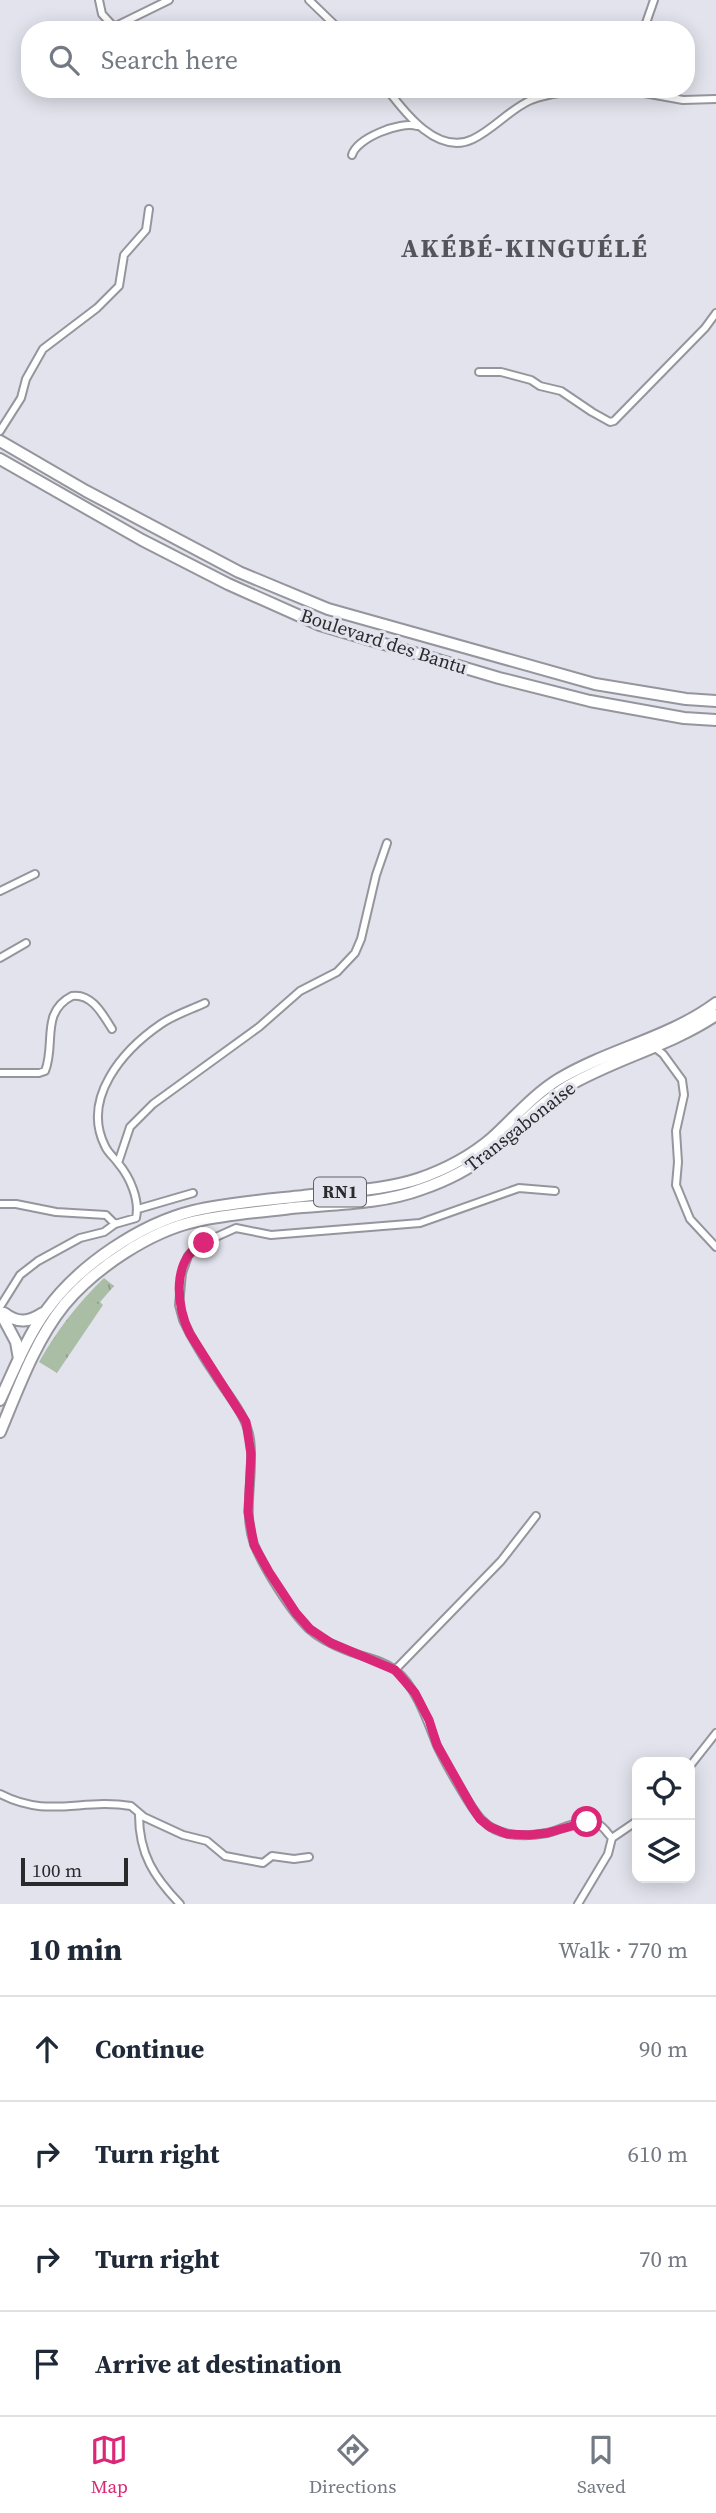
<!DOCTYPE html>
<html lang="en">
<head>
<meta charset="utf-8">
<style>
	body { margin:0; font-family:"Source Serif 4",serif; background:#f2f2f3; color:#1f2937 }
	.controls { position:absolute; right:21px; bottom:21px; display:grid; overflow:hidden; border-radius:14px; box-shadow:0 4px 18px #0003 }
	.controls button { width:63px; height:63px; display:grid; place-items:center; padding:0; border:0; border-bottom:2px solid #e0e1e3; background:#fff; color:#1f2937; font:35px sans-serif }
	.scale { position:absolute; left:21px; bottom:18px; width:107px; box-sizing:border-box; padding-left:7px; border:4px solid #2a2a2d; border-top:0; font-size:19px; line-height:24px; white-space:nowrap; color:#2a2a2d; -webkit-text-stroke:5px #e2e3ec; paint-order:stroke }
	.stop { position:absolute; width:21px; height:21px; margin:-16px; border:5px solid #db2777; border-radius:50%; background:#fff }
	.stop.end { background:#db2777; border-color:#fff; box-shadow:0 2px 7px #0008 }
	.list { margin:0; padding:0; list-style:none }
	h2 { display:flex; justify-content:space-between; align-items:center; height:91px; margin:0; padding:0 28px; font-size:30px }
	h2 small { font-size:23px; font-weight:400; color:#747a83 }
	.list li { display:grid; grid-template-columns:46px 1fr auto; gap:21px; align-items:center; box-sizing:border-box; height:105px; padding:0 28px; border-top:2px solid #e0e1e3 }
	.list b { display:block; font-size:26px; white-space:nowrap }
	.list em { font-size:23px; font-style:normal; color:#747a83 }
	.icon { flex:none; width:38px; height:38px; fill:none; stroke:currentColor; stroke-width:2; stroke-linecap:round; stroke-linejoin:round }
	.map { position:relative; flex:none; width:716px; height:1904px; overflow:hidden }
	.search { position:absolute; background:#fff; box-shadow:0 4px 18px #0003; left:21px; right:21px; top:21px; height:77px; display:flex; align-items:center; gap:18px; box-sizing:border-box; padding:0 24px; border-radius:28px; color:#747a83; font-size:26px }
	.sheet { height:511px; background:#fff }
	nav { display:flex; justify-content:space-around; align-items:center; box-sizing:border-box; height:98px; border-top:2px solid #e0e1e3; background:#fff; font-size:19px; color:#747a83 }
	nav a { display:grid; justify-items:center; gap:4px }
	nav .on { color:#db2777 }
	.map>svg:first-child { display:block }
	.grass { fill:url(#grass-tufts) }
	.pitch { fill:#aabda5 }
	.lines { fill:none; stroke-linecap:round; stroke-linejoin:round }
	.minor-casing { stroke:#95959d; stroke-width:10 }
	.trunk-casing { stroke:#95959d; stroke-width:14 }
	.minor { stroke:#fff; stroke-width:6 }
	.trunk { stroke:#fff; stroke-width:10 }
	.route { stroke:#db2777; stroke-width:9 }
	.labels { text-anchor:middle; stroke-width:6; stroke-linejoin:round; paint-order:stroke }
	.shield { fill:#e2e3ec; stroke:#616266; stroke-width:2 }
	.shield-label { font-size:18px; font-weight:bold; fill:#2a2a2d }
	.street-label { font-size:19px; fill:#2a2a2d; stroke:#e2e3ec }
	.district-label { font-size:26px; font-weight:bold; letter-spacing:2px; fill:#54545c; stroke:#e2e3ec }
</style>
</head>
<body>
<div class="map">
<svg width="716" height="1904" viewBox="0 0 716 1904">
	<defs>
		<pattern id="grass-tufts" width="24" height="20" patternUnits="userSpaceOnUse" patternTransform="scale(1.75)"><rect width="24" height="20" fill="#aabda5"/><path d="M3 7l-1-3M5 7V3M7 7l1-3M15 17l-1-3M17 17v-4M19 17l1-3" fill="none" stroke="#8b9a87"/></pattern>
	</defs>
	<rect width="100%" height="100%" fill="#e2e3ec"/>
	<path class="grass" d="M 104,1278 L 114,1286 L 100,1302 L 103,1305 L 57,1373 L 39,1362 C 57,1330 78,1303 104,1278 Z"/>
	<path class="pitch" d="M 87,1296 L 101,1306 L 55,1369 L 41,1360 L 62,1327 Z"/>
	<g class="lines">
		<g class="minor-casing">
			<path id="minor" d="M 99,0 L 102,14 L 114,27 L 169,0
				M 309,0 L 340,30
				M 638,30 L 646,23 L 654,0
				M 28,62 L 30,61
				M 387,89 C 405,113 438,156 473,139 C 494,129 510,109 531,100 C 553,92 577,91 600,89
				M 622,89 L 683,100 L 716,99
				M 352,155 C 357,138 400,121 417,126
				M 479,372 L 501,372 L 531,380 L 540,386 L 561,391 L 592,412 L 610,422 L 614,421 L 705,328 L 716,313
				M 0,431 L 21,398 L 26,379 L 43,349 L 97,308 L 119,286 L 124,255 L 146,230 L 149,209
				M 0,891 L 35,874
				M 0,958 L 26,943
				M 654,1047 L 663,1054 L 682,1080 L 684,1095 L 676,1131 L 678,1162 L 676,1185 L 690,1219 L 716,1247
				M 0,1073 L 39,1073 L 45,1071 C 56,1045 40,1012 72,996 C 92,993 103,1015 112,1029
				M 118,1163 L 130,1127 L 153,1104 L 259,1027 L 300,991 L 337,972 L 355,953 L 361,939 L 376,875 L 387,843
				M 555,1191 L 519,1188 L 420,1223 L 271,1235 L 236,1228 L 198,1245 L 188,1256 L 182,1273 L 179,1305 L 183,1320 L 190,1334 C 197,1346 204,1359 212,1370 C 225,1392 246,1413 250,1439 C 255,1474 242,1511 254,1544 C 263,1567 291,1612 309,1629 C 319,1638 333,1645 346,1650 C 361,1657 381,1659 395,1670 C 415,1685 427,1720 436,1743 C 442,1758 471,1809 482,1820 C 498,1837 525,1837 547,1833 C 561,1830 583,1816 598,1824 C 604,1827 608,1834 612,1838
				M 0,1204 L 16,1204 L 56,1212 L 106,1215 L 115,1224
				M 138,1209 L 193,1193
				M 0,1307 L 20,1275 L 38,1261 L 80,1238 L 104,1232 L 115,1224 L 136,1218 C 140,1200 130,1177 118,1163 C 114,1157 108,1153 105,1146 C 81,1098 123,1050 161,1024 C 174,1015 190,1010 205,1003
				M 395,1670 L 501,1561 L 536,1516
				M 690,1766 L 716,1733
				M 0,1794 C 48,1819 81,1798 131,1806 L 144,1817 L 183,1835 L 207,1841 L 225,1856 L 263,1863 L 272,1856 L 294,1859 L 309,1857
				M 139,1815 C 139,1854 154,1877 180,1904
				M 578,1904 L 608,1854 L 612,1838 L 637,1821"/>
		</g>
		<g class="trunk-casing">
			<path id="trunk" d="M 0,441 L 86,491 L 239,572 L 328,609 L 595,684 L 686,699 L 716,701
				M 0,459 L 142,540 L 228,584 L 320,625 L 499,678 L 590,701 L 684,718 L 716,720
				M 0,1312 L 16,1342 L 19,1359
				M 4,1313 C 18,1324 29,1322 43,1313
				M 0,1400 C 14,1370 27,1337 46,1311 C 78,1266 140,1224 193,1211 C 228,1203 266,1200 303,1196 C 341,1191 381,1191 418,1179 C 444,1170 471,1156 492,1138 C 514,1118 533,1095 559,1079 C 609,1049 669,1038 716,1003
				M 0,1432 C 18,1389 35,1341 64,1305 C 95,1268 150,1231 197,1221 C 228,1214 260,1212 291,1208 C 334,1204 382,1204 422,1189 C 445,1181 468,1170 488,1154 C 516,1132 537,1105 568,1086 C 616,1058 670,1046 716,1015"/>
		</g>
		<use href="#minor" class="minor"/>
		<use href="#trunk" class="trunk"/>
	</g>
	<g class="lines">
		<path class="route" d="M 204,1243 C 171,1258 176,1307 190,1334 L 246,1422 L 251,1454 L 248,1512 L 254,1545 L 269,1572 L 296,1613 L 310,1629 L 331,1643 L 395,1670 L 415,1693 L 429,1720 L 437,1745 L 472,1807 L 480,1819 L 490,1827 L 507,1834 L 529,1835 L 547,1833 L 587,1822"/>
	</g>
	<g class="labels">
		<rect class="shield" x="314" y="1177.5" width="52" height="29" rx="5"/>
		<g class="shield-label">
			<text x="340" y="1198">RN1</text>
		</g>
		<g class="street-label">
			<text transform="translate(384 641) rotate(18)" y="7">Boulevard des Bantu</text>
			<text transform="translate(520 1126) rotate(-38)" y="7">Transgabonaise</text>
		</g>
		<g class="district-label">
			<text x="525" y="257">AKÉBÉ-KINGUÉLÉ</text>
		</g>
	</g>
</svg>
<div class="controls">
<button><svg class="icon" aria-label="locate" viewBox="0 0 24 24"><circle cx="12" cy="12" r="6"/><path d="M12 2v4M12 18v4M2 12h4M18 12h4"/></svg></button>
<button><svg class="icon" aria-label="layers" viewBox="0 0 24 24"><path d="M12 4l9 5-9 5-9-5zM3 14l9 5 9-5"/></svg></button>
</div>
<div class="scale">100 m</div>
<div class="stop" style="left:587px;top:1822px"></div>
<div class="stop end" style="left:204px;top:1243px"></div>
<div class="search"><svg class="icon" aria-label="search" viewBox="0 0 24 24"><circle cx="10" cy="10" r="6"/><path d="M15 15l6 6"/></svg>Search here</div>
</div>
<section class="sheet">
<h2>10 min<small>Walk · 770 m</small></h2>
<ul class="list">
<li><svg class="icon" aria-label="ahead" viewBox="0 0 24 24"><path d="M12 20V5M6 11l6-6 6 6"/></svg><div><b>Continue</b></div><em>90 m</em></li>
<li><svg class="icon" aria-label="right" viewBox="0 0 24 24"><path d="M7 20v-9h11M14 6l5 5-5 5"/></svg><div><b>Turn right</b></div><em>610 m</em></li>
<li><svg class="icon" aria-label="right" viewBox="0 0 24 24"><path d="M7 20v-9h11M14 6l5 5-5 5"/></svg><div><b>Turn right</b></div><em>70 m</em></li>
<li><svg class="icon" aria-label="arrive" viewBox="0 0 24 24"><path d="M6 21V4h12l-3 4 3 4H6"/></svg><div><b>Arrive at destination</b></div></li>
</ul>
</section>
<nav>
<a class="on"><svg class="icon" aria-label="map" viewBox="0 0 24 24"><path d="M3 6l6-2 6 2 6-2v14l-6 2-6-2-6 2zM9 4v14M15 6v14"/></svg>Map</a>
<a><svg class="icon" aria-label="directions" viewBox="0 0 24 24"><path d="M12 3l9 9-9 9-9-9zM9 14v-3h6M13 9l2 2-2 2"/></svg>Directions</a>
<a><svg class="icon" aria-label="saved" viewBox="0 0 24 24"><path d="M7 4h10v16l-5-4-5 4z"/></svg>Saved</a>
</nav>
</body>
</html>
